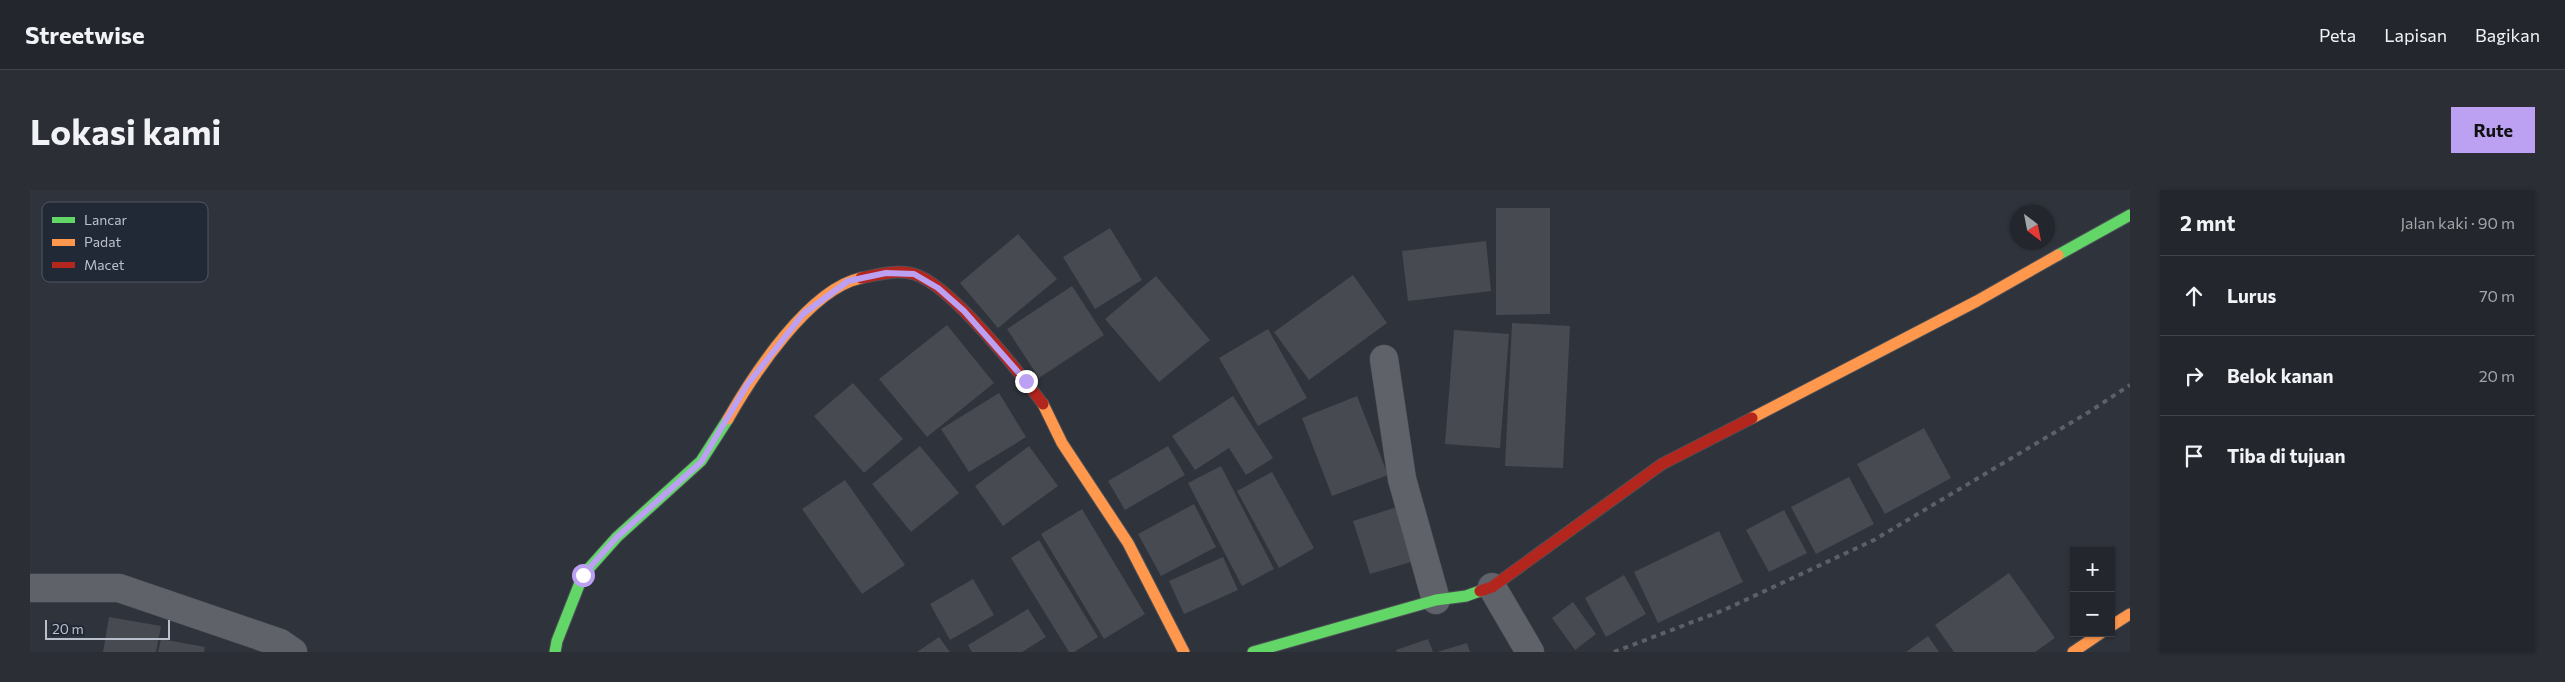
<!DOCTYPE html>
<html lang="id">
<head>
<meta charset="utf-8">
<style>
	body { margin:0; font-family:Commissioner,sans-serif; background:#2b2e34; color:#f1f3f6 }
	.controls { position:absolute; right:15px; bottom:15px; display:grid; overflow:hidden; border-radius:0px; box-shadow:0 1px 4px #0004 }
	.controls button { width:45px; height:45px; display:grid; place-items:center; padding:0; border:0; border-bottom:1px solid #404348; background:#23262c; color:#f1f3f6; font:25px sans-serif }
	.compass { position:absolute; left:1980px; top:15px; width:45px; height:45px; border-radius:50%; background:#23262c; box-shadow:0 1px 4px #0004; rotate:148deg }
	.scale { position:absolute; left:15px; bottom:12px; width:125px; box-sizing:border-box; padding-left:5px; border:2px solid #bac0cb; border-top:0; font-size:14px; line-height:18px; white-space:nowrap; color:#bac0cb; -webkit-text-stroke:4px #222936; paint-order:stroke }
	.stop { position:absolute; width:15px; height:15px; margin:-11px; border:4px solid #bca0f2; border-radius:50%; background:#fff }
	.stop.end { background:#bca0f2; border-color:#fff; box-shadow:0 1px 5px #0008 }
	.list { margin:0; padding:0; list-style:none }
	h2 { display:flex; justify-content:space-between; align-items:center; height:65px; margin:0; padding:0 20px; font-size:21px }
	h2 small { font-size:16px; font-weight:400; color:#a3a5a9 }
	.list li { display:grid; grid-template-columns:32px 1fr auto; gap:15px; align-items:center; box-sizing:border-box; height:80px; padding:0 20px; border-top:1px solid #404348 }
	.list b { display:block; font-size:19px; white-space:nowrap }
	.list em { font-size:16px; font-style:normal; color:#a3a5a9 }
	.icon { flex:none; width:28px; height:28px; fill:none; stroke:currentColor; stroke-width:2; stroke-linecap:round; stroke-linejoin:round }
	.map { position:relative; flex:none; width:2100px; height:462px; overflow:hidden; border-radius:0px }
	header { display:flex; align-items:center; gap:30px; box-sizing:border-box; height:70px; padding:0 25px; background:#23262c; border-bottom:1px solid #404348 }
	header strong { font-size:24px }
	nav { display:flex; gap:28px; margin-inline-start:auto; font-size:18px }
	.intro { display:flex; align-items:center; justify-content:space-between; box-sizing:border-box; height:120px; padding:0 30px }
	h1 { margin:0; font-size:35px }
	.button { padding:12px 22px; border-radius:0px; background:#bca0f2; color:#111; font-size:18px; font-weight:700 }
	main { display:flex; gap:30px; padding:0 30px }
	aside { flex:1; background:#23262c; border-radius:0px; box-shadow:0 1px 4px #0004 }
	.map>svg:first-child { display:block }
	.building { fill:#474a51 }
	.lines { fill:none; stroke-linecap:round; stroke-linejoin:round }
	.street-casing { stroke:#4c5056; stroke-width:29 }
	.fast-casing { stroke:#4c5056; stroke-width:13 }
	.slow-casing { stroke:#4c5056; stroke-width:13 }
	.jam-casing { stroke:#4c5056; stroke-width:13 }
	.street { stroke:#5f6269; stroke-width:28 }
	.fast { stroke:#63d668; stroke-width:11 }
	.slow { stroke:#ff974d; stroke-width:11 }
	.jam { stroke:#b3261e; stroke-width:11 }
	.rail { stroke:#5d6066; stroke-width:4; stroke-dasharray:5 5; stroke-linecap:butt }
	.route { stroke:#bca0f2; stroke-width:6 }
	.key { fill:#222936; stroke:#505663; stroke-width:1 }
	.key-label { font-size:14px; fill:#bac0cb }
</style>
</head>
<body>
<header>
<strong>Streetwise</strong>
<nav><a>Peta</a><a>Lapisan</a><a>Bagikan</a></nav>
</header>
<div class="intro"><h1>Lokasi kami</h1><a class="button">Rute</a></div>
<main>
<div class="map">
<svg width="2100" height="462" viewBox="0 0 2100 462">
	<rect width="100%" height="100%" fill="#2f333b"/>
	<path class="building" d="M 1466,18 L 1520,18 L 1520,124 L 1466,125 Z
		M 1080,38 L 1112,90 L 1065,119 L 1033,67 Z
		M 988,44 L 1027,89 L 968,138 L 930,93 Z
		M 1456,51 L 1461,101 L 1378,111 L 1372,61 Z
		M 1323,85 L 1357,133 L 1279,190 L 1244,142 Z
		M 1126,86 L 1180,150 L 1129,192 L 1075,129 Z
		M 1042,96 L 1074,145 L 1009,188 L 977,139 Z
		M 1482,133 L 1540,136 L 1533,278 L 1475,276 Z
		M 917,135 L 964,193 L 897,247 L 849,189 Z
		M 1238,139 L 1277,208 L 1228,236 L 1189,168 Z
		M 1424,140 L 1479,144 L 1470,258 L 1415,254 Z
		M 823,193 L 873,249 L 834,283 L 784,226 Z
		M 969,203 L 996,247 L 939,282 L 911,239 Z
		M 1203,206 L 1243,268 L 1216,285 L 1199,258 L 1165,280 L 1142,246 Z
		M 1327,206 L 1358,285 L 1302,306 L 1272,228 Z
		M 1894,238 L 1921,288 L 1855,324 L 1827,274 Z
		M 890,256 L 929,303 L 881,342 L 842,294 Z
		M 999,256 L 1028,296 L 973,336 L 945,296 Z
		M 1138,256 L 1155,285 L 1095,320 L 1078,291 Z
		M 1191,276 L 1244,379 L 1212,396 L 1158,293 Z
		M 1242,282 L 1284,358 L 1249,378 L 1207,301 Z
		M 1819,287 L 1844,334 L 1786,364 L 1761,317 Z
		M 815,290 L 875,375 L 832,404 L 772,319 Z
		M 1164,314 L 1186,357 L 1131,386 L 1108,344 Z
		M 1367,317 L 1384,371 L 1340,384 L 1323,331 Z
		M 1052,319 L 1115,424 L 1074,449 L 1011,344 Z
		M 1754,320 L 1777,363 L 1739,382 L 1716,340 Z
		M 1689,341 L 1713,392 L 1628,433 L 1604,382 Z
		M 1009,350 L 1068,447 L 1044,462 L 1039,462 L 981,368 Z
		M 1193,367 L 1208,400 L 1154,424 L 1139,391 Z
		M 1979,383 L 2025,448 L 2005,462 L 1924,462 L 1905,435 Z
		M 1594,385 L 1616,424 L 1576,447 L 1555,408 Z
		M 943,389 L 964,425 L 920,450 L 900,414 Z
		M 1543,412 L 1566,444 L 1545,460 L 1522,428 Z
		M 998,419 L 1016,447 L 992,462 L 942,462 L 938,455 Z
		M 79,427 L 131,436 L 126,462 L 73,462 Z
		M 1898,446 L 1909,462 L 1876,462 Z
		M 909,447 L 920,462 L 887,462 Z
		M 131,449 L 175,457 L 174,462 L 128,462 Z
		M 1398,449 L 1403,462 L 1367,462 L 1366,460 Z
		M 1437,453 L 1440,462 L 1407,462 Z"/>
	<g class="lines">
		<g class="street-casing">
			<path id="street" d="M 1354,169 L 1372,289 L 1406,410
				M 1462,397 L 1500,462
				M 0,398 L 89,398 L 250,453 L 263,462"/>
		</g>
		<g class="fast-casing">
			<path id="fast" d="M 2028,65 L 2100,25
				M 525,462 L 527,451 L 553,385 L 587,347 L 671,271 L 698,229
				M 1223,462 L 1406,410 L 1436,406 L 1450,401"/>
		</g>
		<g class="slow-casing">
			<path id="slow" d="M 1013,214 L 1032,253 L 1098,353 L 1154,462
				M 1722,228 L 1947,111 L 2028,65
				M 698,229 C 723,185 779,99 831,88
				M 2081,436 L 2100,424
				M 2043,462 L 2071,443"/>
		</g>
		<g class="jam-casing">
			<path id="jam" d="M 831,88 C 847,85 867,79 884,84 C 920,94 990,183 1013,214
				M 1450,401 L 1462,397 L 1632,274 L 1722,228"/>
		</g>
		<use href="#street" class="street"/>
		<use href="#fast" class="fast"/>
		<use href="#slow" class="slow"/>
		<use href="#jam" class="jam"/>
		<path class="rail" d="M 1584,462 L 1694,420 L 1844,350 L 2059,222 L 2100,195"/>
	</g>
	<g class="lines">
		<path class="route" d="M 553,385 L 587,347 L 671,272 L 717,195 L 773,124 L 818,91 L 856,83 L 884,84 L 908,98 L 934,121 L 996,191"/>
	</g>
	<rect x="12" y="12" width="166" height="80" rx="8" class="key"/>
	<rect x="22" y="27" width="23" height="6" fill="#63d668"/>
	<rect x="22" y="49" width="23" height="7" fill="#ff974d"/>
	<rect x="22" y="72" width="23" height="6" fill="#b3261e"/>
	<g class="key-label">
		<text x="54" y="35">Lancar</text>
		<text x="54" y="57">Padat</text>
		<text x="54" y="80">Macet</text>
	</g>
</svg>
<div class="controls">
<button>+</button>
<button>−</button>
</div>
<svg class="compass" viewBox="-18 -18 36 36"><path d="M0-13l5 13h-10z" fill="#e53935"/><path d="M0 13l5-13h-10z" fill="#a3a5a9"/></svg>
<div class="scale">20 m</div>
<div class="stop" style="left:553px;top:385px"></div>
<div class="stop end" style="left:996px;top:191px"></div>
</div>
<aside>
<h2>2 mnt<small>Jalan kaki · 90 m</small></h2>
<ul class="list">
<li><svg class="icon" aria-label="ahead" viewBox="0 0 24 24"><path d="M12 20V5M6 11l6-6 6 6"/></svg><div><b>Lurus</b></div><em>70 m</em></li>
<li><svg class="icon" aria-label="right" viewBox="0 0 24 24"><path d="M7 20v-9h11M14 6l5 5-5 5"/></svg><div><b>Belok kanan</b></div><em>20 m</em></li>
<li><svg class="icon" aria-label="arrive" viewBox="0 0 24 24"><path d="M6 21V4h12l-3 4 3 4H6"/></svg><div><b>Tiba di tujuan</b></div></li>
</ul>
</aside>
</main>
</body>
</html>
